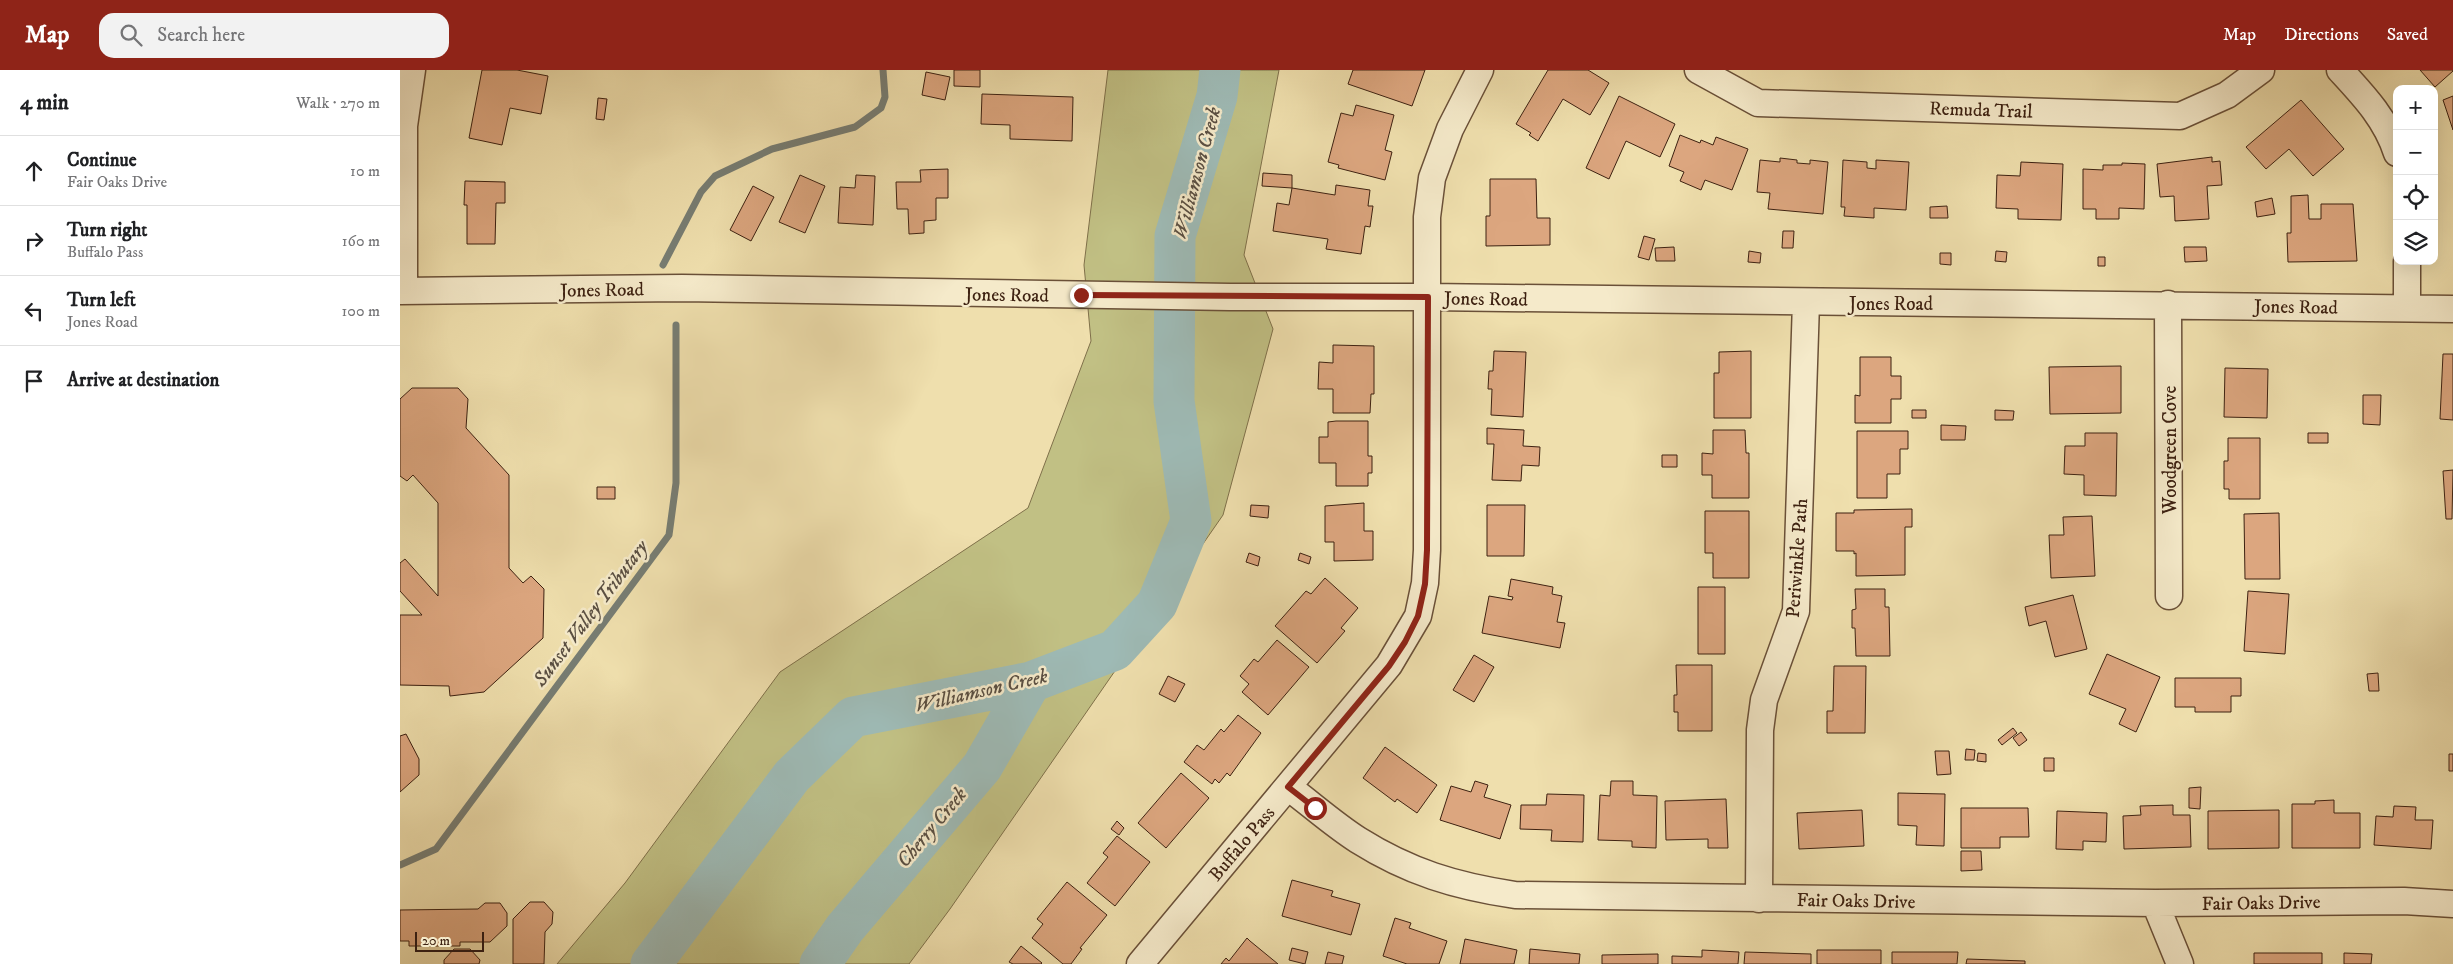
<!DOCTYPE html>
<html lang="en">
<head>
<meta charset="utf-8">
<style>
	body { margin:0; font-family:"IM FELL DW Pica",serif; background:#f2f2f2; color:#202124 }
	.controls { position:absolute; right:15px; top:15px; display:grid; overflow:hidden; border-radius:10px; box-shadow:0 5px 20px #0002 }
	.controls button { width:45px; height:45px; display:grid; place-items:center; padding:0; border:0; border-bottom:1px solid #e0e0e0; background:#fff; color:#202124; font:25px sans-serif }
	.scale { position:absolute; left:15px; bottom:12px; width:69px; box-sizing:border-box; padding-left:5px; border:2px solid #3d2111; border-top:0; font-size:14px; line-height:18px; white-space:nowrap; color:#3d2111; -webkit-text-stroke:4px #f5eaca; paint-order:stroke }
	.stop { position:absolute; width:15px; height:15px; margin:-11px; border:4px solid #8f2418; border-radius:50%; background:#fff }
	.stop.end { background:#8f2418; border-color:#fff; box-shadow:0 1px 5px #0008 }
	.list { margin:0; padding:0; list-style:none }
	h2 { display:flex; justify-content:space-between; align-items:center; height:65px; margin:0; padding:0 20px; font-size:21px }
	h2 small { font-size:16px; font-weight:400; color:#757577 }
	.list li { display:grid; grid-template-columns:32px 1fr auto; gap:15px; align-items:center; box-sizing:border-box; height:70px; padding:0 20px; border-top:1px solid #e0e0e0 }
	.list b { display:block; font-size:19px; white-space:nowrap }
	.list p { margin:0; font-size:16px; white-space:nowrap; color:#757577 }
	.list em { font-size:16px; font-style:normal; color:#757577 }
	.icon { flex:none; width:28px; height:28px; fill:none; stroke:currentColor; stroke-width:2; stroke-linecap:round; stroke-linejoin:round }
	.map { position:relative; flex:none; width:2053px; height:894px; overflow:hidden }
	header { display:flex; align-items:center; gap:30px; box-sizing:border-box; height:70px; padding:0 25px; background:#8f2418; color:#fff }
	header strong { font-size:24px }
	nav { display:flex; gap:28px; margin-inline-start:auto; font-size:18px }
	.search { width:350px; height:45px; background:#f2f2f2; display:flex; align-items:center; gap:12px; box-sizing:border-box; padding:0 18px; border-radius:15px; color:#757577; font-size:19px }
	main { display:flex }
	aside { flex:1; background:#fff }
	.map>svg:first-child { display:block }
	.green { fill:#c1c084; stroke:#7f704a }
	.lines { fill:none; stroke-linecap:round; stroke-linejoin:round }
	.stream { stroke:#777d73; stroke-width:7 }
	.river { stroke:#9ebab5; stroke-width:41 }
	.building { fill:#dca67f; stroke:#3d2111 }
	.minor-casing { stroke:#6a5038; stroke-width:29 }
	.minor { stroke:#f5eaca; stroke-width:26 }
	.route { stroke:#8f2418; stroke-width:6 }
	.labels { text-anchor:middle; stroke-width:5; stroke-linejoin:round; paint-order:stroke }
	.street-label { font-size:19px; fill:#3d2111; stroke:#f5eaca }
	.water-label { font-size:20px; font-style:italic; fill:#5a4f42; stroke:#f5eaca }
</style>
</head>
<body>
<header>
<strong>Map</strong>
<div class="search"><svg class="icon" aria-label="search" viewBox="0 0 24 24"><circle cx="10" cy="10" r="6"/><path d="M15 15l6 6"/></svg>Search here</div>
<nav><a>Map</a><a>Directions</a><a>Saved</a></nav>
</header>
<main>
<aside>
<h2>4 min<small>Walk · 270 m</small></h2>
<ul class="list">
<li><svg class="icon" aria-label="ahead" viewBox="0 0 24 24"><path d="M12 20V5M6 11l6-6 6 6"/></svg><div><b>Continue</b><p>Fair Oaks Drive</p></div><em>10 m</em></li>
<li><svg class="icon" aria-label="right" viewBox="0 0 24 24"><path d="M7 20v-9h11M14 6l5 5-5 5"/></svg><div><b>Turn right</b><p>Buffalo Pass</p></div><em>160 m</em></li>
<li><svg class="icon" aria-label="left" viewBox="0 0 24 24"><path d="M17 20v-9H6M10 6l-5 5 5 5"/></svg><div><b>Turn left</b><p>Jones Road</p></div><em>100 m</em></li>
<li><svg class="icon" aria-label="arrive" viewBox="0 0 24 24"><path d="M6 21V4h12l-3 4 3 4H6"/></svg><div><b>Arrive at destination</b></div></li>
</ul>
</aside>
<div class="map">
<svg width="2053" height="894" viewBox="0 0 2053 894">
	<rect width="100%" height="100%" fill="#efdfad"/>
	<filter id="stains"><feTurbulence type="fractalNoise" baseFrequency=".004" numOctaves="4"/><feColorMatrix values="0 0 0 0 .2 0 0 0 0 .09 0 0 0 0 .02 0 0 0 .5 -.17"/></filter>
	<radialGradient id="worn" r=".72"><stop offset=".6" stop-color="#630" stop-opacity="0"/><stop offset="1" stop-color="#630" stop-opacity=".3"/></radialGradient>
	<path class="green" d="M 708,0 L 879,0 L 844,185 L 873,259 L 823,445 L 550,839 L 509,894 L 157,894 L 225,813 L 380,602 L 628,438 L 691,271 L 684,195 Z"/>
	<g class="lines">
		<path class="stream" d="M 263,195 L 301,122 L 315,106 L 372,79 L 455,57 L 481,38 L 485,27 L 483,0
			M 0,795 L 36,779 L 269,465 L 276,413 L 276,255"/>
		<path class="river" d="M 251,894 L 392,706 L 453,647 L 631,612 L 715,580 L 757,534 L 791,451 L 774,331 L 775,166 L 817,26 L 820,0
			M 420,894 L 445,858 L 582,697 L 631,612"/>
	</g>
	<path class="building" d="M 82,0 L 117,0 L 148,6 L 141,44 L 110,38 L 102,75 L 69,68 Z
		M 554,0 L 580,0 L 580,17 L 554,16 Z
		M 953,0 L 1025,0 L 1012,36 L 948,14 Z
		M 1148,0 L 1188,0 L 1209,13 L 1190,45 L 1163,29 L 1138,71 L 1129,65 L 1131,63 L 1116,54 Z
		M 2020,0 L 2053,0 L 2053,1 L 2035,17 Z
		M 526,2 L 550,7 L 545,30 L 522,25 Z
		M 582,24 L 673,27 L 672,71 L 610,69 L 610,55 L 581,54 Z
		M 1219,26 L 1275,54 L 1260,87 L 1226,71 L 1209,109 L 1186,98 Z
		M 2053,26 L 2053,60 L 2043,30 Z
		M 198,28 L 207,29 L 204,50 L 196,49 Z
		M 1901,30 L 1944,79 L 1913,106 L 1889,79 L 1866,99 L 1846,77 Z
		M 956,35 L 994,45 L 985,80 L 992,82 L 985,110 L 938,98 L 939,95 L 928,92 L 941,43 L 953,46 Z
		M 1280,65 L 1300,73 L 1301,70 L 1313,75 L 1316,67 L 1348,79 L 1332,120 L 1305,110 L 1301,120 L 1280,111 L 1284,102 L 1269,96 Z
		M 1812,87 L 1812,92 L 1820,91 L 1822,115 L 1807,116 L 1809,149 L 1775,151 L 1774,126 L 1760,127 L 1757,94 Z
		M 1380,88 L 1397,90 L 1397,93 L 1410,94 L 1410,90 L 1428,92 L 1423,144 L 1368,139 L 1370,123 L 1357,122 L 1360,90 L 1380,92 Z
		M 1443,90 L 1467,92 L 1467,98 L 1476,99 L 1476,90 L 1509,92 L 1506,140 L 1474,138 L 1474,148 L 1444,146 L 1445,137 L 1441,137 Z
		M 1621,92 L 1663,94 L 1661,150 L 1618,149 L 1618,139 L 1596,138 L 1597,105 L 1620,106 Z
		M 1722,93 L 1745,94 L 1744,139 L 1719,138 L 1719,149 L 1696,149 L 1696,139 L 1683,139 L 1683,99 L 1703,100 L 1703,95 L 1722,95 Z
		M 548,99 L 548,128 L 536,128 L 536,150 L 524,151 L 524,163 L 509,164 L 508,139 L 497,139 L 496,112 L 521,112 L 520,100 Z
		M 863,103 L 892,105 L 892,118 L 862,116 Z
		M 400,105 L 425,116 L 405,163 L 379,152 Z
		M 456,105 L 475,106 L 473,155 L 438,153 L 440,117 L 455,118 Z
		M 1090,109 L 1136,109 L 1137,148 L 1150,148 L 1150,175 L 1086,176 L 1086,146 L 1090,146 Z
		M 65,111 L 105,112 L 105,133 L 96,133 L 95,174 L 67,174 L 67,135 L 64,135 Z
		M 936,115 L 970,120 L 968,136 L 973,136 L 970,157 L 965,156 L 961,184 L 926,179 L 928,169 L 873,161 L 877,133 L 889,135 L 892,118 L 935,125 Z
		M 353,116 L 374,127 L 351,171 L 330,160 Z
		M 1908,125 L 1909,149 L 1921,149 L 1921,134 L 1953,134 L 1957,191 L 1888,192 L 1887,163 L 1891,163 L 1891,126 Z
		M 1872,128 L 1875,144 L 1857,147 L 1855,132 Z
		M 1547,136 L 1548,148 L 1530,148 L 1530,137 Z
		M 1383,161 L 1394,161 L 1393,178 L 1382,178 Z
		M 1244,166 L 1255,169 L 1249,190 L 1238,187 Z
		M 1274,177 L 1275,191 L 1256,191 L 1255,178 Z
		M 1784,177 L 1806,177 L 1807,191 L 1785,192 Z
		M 1349,181 L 1361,183 L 1360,193 L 1348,192 Z
		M 1596,181 L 1607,182 L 1606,192 L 1595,191 Z
		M 1540,183 L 1551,183 L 1551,195 L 1540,194 Z
		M 1698,187 L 1705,187 L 1705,196 L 1698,196 Z
		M 933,275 L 974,276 L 974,324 L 971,324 L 970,343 L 933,343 L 933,319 L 918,319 L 919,292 L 933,293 Z
		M 1094,281 L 1126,282 L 1123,347 L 1091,345 L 1092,319 L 1088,319 L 1089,301 L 1093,301 Z
		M 1351,281 L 1351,348 L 1314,348 L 1314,303 L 1319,303 L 1319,282 Z
		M 2043,284 L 2053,284 L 2053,350 L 2040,349 Z
		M 1460,287 L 1491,287 L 1491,306 L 1501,306 L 1501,329 L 1491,329 L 1491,353 L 1455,353 L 1455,325 L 1460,326 Z
		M 1721,296 L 1721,343 L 1650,344 L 1649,297 Z
		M 1825,298 L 1868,299 L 1867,348 L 1824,347 Z
		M 12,318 L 58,318 L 68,329 L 66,358 L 109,405 L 109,498 L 123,513 L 131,506 L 144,519 L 143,568 L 84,622 L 50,626 L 49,616 L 0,615 L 0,545 L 22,545 L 0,521 L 0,493 L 5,489 L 38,526 L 38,433 L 13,405 L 7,411 L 0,406 L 0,329 Z
		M 1963,325 L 1981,325 L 1980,355 L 1963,354 Z
		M 1512,340 L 1526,340 L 1526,348 L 1512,348 Z
		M 1595,340 L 1614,341 L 1613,350 L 1595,350 Z
		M 936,351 L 968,351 L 968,386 L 972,386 L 972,403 L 968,403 L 968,416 L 936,416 L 936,393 L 919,393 L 919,367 L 928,367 L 928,352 Z
		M 1541,355 L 1566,356 L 1565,370 L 1541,370 Z
		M 1087,358 L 1124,360 L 1123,376 L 1140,377 L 1139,396 L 1122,395 L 1121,411 L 1092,410 L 1094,374 L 1087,374 Z
		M 1313,360 L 1345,360 L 1346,383 L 1349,383 L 1349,428 L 1312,428 L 1312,405 L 1302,405 L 1302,383 L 1313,384 Z
		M 1457,361 L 1508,361 L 1508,379 L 1500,379 L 1500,404 L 1487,404 L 1487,428 L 1457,428 Z
		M 1685,363 L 1717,363 L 1716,426 L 1684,425 L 1684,405 L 1664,404 L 1665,376 L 1685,376 Z
		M 1908,363 L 1928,363 L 1928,373 L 1908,373 Z
		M 1828,368 L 1860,368 L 1860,429 L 1829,429 L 1829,419 L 1824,419 L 1824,391 L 1828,391 Z
		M 1262,385 L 1277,385 L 1277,397 L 1262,397 Z
		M 2053,400 L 2052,449 L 2046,449 L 2043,401 Z
		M 197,417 L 215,417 L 215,429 L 197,429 Z
		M 964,433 L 964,461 L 973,461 L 973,490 L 934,491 L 934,472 L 925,472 L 925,436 Z
		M 851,435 L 869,436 L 868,448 L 850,446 Z
		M 1087,435 L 1125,435 L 1124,486 L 1087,486 Z
		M 1512,439 L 1512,457 L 1505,457 L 1505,505 L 1456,506 L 1456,483 L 1454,484 L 1454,481 L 1436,481 L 1436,443 L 1454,443 L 1454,440 Z
		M 1305,441 L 1349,441 L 1349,508 L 1313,508 L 1313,483 L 1305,483 Z
		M 1879,443 L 1880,509 L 1845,509 L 1844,444 Z
		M 1692,446 L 1695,506 L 1651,508 L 1649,465 L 1664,465 L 1663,447 Z
		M 849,483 L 860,487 L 858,496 L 846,492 Z
		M 900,483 L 911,487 L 909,494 L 898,490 Z
		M 925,508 L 958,538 L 941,558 L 945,561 L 917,593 L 875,556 L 906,521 L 911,524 Z
		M 1111,509 L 1153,517 L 1152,524 L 1162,526 L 1157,552 L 1165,553 L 1160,578 L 1082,563 L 1089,526 L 1112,530 L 1113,527 L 1108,526 Z
		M 1298,517 L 1325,517 L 1325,584 L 1298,584 Z
		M 1455,519 L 1485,519 L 1485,537 L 1489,537 L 1490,586 L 1456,586 L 1455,558 L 1452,558 L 1452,540 L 1456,539 Z
		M 1848,521 L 1889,524 L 1885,584 L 1844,581 Z
		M 1673,525 L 1687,579 L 1655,587 L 1646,551 L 1629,556 L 1625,537 Z
		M 877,570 L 909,597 L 868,645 L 842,622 L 849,614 L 840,606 L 854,589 L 858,592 Z
		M 1707,584 L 1760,607 L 1736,662 L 1719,654 L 1726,639 L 1689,624 Z
		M 1074,585 L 1094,597 L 1074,632 L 1053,620 Z
		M 1276,595 L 1312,595 L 1312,661 L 1278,661 L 1278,642 L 1274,642 L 1274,625 L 1277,625 Z
		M 1434,596 L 1466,596 L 1465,663 L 1427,663 L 1427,641 L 1433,641 Z
		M 1978,603 L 1979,621 L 1969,621 L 1967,604 Z
		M 768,606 L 785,614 L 775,632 L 759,624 Z
		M 1775,608 L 1841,608 L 1841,626 L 1831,626 L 1831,642 L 1795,642 L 1795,637 L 1775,637 Z
		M 838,645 L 861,663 L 830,706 L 827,703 L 819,713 L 815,709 L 812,714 L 784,692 L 797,675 L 804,680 L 821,659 L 824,662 Z
		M 1613,658 L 1617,663 L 1602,675 L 1598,670 Z
		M 1621,662 L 1627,670 L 1619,676 L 1613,668 Z
		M 6,664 L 19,689 L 19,705 L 0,722 L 0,666 Z
		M 985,677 L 1037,715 L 1017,743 L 997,729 L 995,732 L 963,708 Z
		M 1566,679 L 1575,680 L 1574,690 L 1565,690 Z
		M 1535,681 L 1549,681 L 1551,704 L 1537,705 Z
		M 1578,683 L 1586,684 L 1586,692 L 1577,691 Z
		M 2049,684 L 2053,684 L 2053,701 L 2049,701 Z
		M 1644,688 L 1654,688 L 1654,701 L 1644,701 Z
		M 781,703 L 809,728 L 766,778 L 738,753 Z
		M 1075,711 L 1088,715 L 1084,727 L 1111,735 L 1100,769 L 1040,750 L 1051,716 L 1071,722 Z
		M 1211,711 L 1233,711 L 1233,725 L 1257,726 L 1256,778 L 1232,777 L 1232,771 L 1198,770 L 1200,725 L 1210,726 Z
		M 1801,717 L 1800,739 L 1789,738 L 1789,718 Z
		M 1498,723 L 1545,724 L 1544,776 L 1516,775 L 1517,756 L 1498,755 Z
		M 1147,724 L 1184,725 L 1183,772 L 1151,771 L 1152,760 L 1120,759 L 1121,735 L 1146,735 Z
		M 1326,729 L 1328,778 L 1308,778 L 1308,769 L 1266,770 L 1265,731 Z
		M 1934,730 L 1934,743 L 1960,743 L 1960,778 L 1892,778 L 1892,734 L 1915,734 L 1915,731 Z
		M 1773,735 L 1773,745 L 1790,745 L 1791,777 L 1724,779 L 1723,746 L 1741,745 L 1740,736 Z
		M 1994,736 L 2016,737 L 2015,750 L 2033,750 L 2031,779 L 1974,775 L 1976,746 L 1993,747 Z
		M 1561,738 L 1628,738 L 1629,767 L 1600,767 L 1600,778 L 1561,778 Z
		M 1462,740 L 1464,776 L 1399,779 L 1397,743 Z
		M 1879,740 L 1879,778 L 1808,779 L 1808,741 Z
		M 1657,741 L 1707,743 L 1706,772 L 1683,771 L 1683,780 L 1656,779 Z
		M 717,751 L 724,758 L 719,765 L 711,759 Z
		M 717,766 L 750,792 L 715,836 L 687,813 L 708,787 L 703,783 Z
		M 1561,781 L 1581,781 L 1582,800 L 1561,801 Z
		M 892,810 L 933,821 L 931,826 L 960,834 L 951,865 L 882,846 Z
		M 667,812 L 707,845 L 680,878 L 682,879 L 671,894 L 663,894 L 632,868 L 643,854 L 637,849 Z
		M 130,832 L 144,832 L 153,842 L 152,854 L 145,862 L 144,894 L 113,894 L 113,849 Z
		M 85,833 L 100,833 L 107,843 L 107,856 L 90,872 L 60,872 L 60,876 L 9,876 L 9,871 L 0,871 L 0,840 L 78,839 Z
		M 995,848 L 1011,853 L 1009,858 L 1047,871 L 1039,894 L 1007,894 L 983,886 Z
		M 847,868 L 850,871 L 878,894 L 821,894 L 826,888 L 829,891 Z
		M 1065,869 L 1117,880 L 1114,894 L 1060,894 Z
		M 621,876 L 642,893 L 641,894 L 613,894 L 609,892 Z
		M 892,878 L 908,882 L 905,894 L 889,890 Z
		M 54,879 L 70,879 L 80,890 L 79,894 L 44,894 L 44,890 Z
		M 1130,879 L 1180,884 L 1179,894 L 1129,894 Z
		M 1302,880 L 1339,882 L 1338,894 L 1272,894 L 1272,886 L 1302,887 Z
		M 1417,880 L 1481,880 L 1481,894 L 1417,894 Z
		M 928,882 L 944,886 L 942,894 L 925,894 Z
		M 1345,882 L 1411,884 L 1411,894 L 1344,894 Z
		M 1492,882 L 1558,882 L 1557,894 L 1492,894 Z
		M 1854,883 L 1922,883 L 1922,894 L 1854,894 Z
		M 1944,883 L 1972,884 L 1971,894 L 1944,894 Z
		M 1258,884 L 1258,894 L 1202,894 L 1202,885 Z
		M 1567,889 L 1625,891 L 1625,894 L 1566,894 Z"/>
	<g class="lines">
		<g class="minor-casing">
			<path id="minor" d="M 1298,0 L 1358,33 L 1780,46 L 1827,25 L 1861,0
				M 1940,0 C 1964,26 1986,49 1997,83
				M 0,221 L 282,218 L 830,227 L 1028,227 L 2053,239
				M 4,221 L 4,56 L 12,0
				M 1768,234 L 1769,526
				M 2007,237 L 2007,191
				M 888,717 C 911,734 933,754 958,770 C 1009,802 1055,816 1115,825 L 1755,833 L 2004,831 L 2053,834
				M 1359,829 L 1360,660 L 1364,630 L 1396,541 L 1406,232
				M 1755,833 L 1780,894
				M 740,894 L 989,595 L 1018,546 L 1025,513 L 1027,480 L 1027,147 L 1032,108 L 1050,59 L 1080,0"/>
		</g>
		<use href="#minor" class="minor"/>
	</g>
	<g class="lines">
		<path class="route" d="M 681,225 L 1028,227 L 1027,480 L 1025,514 L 1018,546 L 1005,572 L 989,596 L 888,717 L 915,738"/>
	</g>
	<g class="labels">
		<g class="street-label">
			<text transform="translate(1581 39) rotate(2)" y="7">Remuda Trail</text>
			<text transform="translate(202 219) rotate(-1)" y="7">Jones Road</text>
			<text transform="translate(607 224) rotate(1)" y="7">Jones Road</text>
			<text transform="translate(1086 228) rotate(1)" y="7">Jones Road</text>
			<text x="1491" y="240">Jones Road</text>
			<text transform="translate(1896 236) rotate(1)" y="7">Jones Road</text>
			<text transform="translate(1769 380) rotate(-90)" y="7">Woodgreen Cove</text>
			<text transform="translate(1396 488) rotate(-86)" y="7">Periwinkle Path</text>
			<text transform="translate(841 773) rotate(-50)" y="7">Buffalo Pass</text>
			<text transform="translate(1456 830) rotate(1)" y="7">Fair Oaks Drive</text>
			<text transform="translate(1861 832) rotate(-1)" y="7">Fair Oaks Drive</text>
		</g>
		<g class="water-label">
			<text transform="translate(796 103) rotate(-75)" y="7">Williamson Creek</text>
			<text transform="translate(190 543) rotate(-53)" y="7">Sunset Valley Tributary</text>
			<text transform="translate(581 620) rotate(-13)" y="7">Williamson Creek</text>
			<text transform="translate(531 757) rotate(-50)" y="7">Cherry Creek</text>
		</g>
	</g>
	<rect width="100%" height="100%" filter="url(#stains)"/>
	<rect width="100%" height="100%" fill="url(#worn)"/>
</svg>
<div class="controls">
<button>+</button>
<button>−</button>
<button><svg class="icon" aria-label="locate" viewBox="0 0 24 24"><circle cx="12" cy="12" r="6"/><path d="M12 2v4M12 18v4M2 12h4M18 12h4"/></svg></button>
<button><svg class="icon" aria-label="layers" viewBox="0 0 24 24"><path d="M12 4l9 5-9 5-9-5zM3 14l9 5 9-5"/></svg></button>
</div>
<div class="scale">20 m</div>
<div class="stop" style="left:915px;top:738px"></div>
<div class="stop end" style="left:681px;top:225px"></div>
</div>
</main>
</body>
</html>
